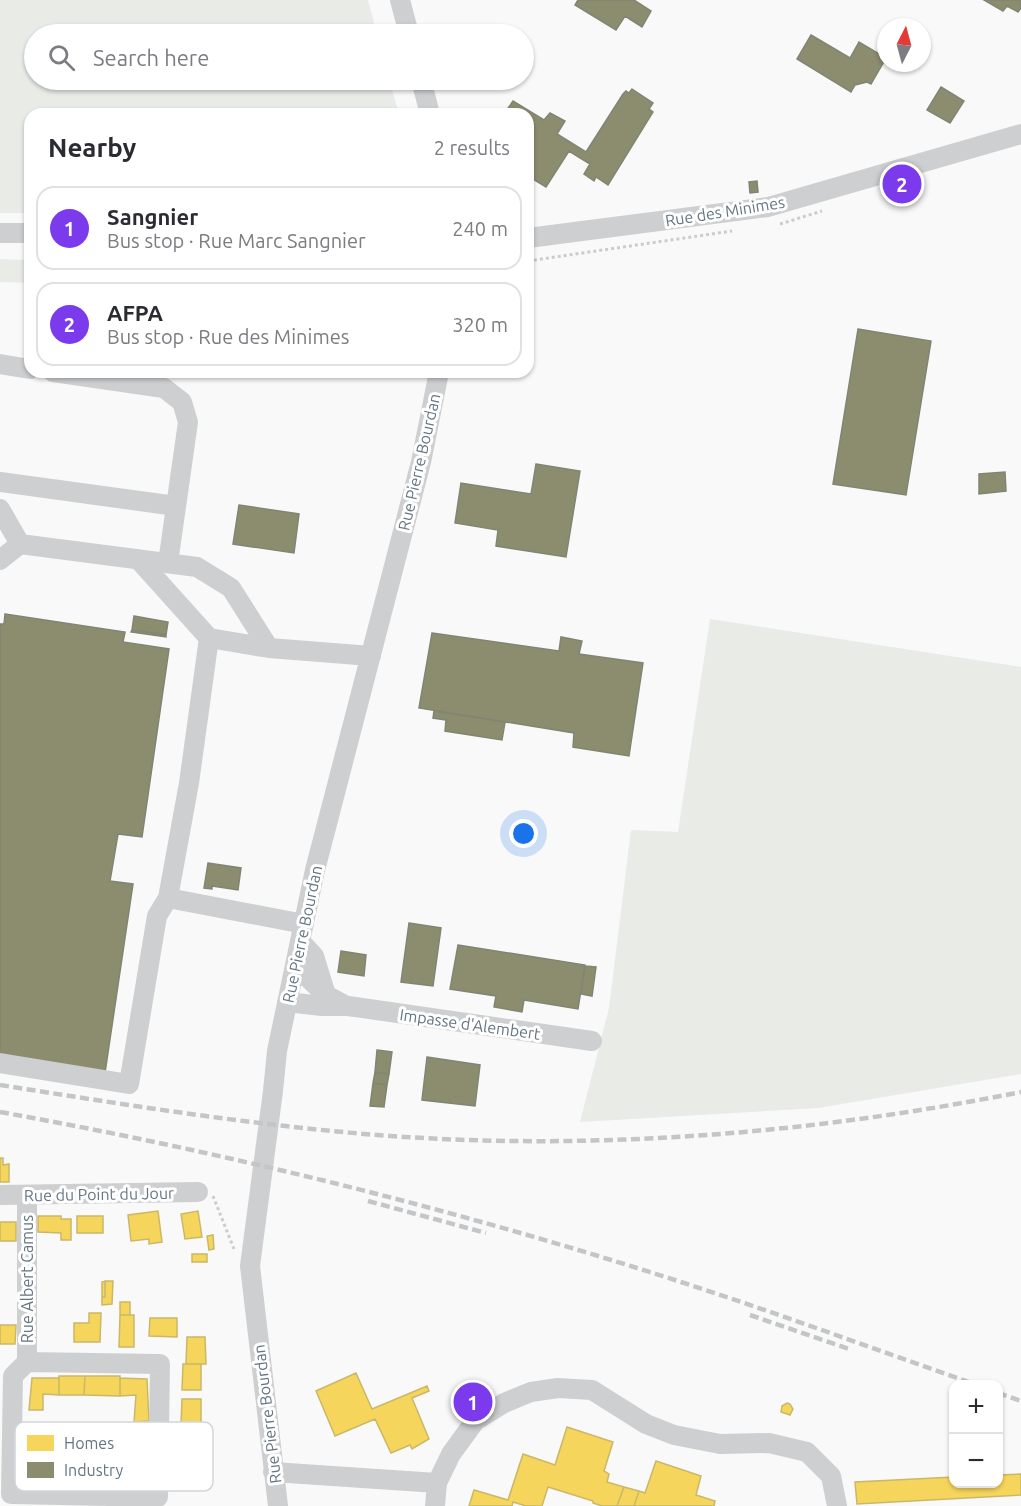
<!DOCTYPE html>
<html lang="en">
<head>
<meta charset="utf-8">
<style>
	body { margin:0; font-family:Ubuntu,sans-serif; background:#f2f2f3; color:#2b2b33 }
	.controls { position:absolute; right:18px; bottom:18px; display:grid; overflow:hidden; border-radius:12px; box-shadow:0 2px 4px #0004 }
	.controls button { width:54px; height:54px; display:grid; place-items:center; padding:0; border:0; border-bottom:2px solid #e1e1e2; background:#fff; color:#2b2b33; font:30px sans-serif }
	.compass { position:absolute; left:877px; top:18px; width:54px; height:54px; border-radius:50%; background:#fff; box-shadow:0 2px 4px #0004; rotate:6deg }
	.you { position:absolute; left:524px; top:834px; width:21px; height:21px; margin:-15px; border:4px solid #fff; border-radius:50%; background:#1a73e8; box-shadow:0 0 0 9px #1a73e833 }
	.badge { display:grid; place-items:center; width:39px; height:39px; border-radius:50%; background:#7c3aed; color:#fff; font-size:20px; font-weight:700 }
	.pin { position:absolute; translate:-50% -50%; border:3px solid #fff; box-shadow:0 2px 6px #0006 }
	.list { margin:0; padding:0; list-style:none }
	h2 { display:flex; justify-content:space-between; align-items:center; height:78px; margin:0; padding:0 24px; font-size:26px }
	h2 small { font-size:20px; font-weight:400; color:#7c7c81 }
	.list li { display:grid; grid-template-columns:39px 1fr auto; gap:18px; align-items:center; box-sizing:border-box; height:84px; margin:0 12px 12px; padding:0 12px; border:2px solid #e1e1e2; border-radius:18px }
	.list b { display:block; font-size:22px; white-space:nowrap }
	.list p { margin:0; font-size:20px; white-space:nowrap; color:#7c7c81 }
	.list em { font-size:20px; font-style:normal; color:#7c7c81 }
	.icon { flex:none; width:33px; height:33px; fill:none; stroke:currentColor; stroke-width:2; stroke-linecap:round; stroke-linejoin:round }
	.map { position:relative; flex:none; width:1021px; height:1506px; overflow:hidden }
	.search { position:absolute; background:#fff; box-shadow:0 2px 4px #0004; left:24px; top:24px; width:510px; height:66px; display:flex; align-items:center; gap:15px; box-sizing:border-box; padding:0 21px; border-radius:33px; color:#7c7c81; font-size:22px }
	.panel { position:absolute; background:#fff; box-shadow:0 2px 4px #0004; left:24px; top:108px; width:510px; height:270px; border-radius:18px }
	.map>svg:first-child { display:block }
	.green { fill:#e8ebe6 }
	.homes { fill:#f6d55c; stroke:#cab868; stroke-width:1.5 }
	.industry { fill:#8c8c6e; stroke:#808574; stroke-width:1.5 }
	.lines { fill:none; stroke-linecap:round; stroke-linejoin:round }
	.path { stroke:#cbcccd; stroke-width:3; stroke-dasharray:3 3; stroke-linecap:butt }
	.minor { stroke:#cecfd0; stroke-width:20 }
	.rail { stroke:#c3c5c6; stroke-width:4.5; stroke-dasharray:9 4.5; stroke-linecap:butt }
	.labels { text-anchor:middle; stroke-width:6; stroke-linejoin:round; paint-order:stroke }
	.street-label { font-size:16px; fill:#657683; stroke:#fff }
	.key { fill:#fff; stroke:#d1d6da; stroke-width:1.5 }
	.key-label { font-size:16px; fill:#657683 }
</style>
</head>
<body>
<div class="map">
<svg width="1021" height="1506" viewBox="0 0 1021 1506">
	<rect width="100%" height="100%" fill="#f9f9f9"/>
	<path class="green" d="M 0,0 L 368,0 L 377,34 L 34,34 L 34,80 L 389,80 L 399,114 L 30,114 L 30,213 L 0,213 Z
		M 0,259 L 30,260 L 30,283 L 0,282 Z
		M 710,619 L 1021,667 L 1021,1074 L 818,1108 L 580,1122 L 609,1008 L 631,830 L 678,832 Z"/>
	<path class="homes" d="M 0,1158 L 3,1158 L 3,1165 L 9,1164 L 9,1182 L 0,1182 Z
		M 158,1211 L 162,1242 L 149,1244 L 149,1239 L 131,1241 L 128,1215 Z
		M 198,1211 L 202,1237 L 185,1239 L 181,1214 Z
		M 38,1216 L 61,1216 L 61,1219 L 71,1219 L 71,1240 L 61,1240 L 61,1233 L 38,1232 Z
		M 77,1216 L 103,1216 L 103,1233 L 77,1233 Z
		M 0,1222 L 16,1222 L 16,1241 L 0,1241 Z
		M 213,1235 L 214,1249 L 209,1250 L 207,1236 Z
		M 192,1254 L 207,1254 L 207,1262 L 192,1262 Z
		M 105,1281 L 105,1297 L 102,1297 L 102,1282 Z
		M 105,1281 L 113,1281 L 112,1304 L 102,1305 L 102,1297 L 105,1297 Z
		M 120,1302 L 130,1302 L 130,1315 L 120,1315 Z
		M 89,1313 L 101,1313 L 100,1342 L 74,1342 L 74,1323 L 89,1323 Z
		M 120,1315 L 134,1315 L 134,1347 L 119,1347 Z
		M 150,1318 L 177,1318 L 177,1337 L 149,1336 Z
		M 0,1325 L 16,1325 L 15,1344 L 0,1344 Z
		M 187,1337 L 205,1337 L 206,1364 L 186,1364 Z
		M 183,1364 L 201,1364 L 201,1390 L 182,1390 Z
		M 356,1373 L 372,1409 L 427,1386 L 429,1391 L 412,1398 L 429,1439 L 412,1449 L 410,1445 L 391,1453 L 375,1419 L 335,1436 L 316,1391 Z
		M 59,1376 L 85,1376 L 84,1395 L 59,1395 Z
		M 85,1376 L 120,1376 L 120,1396 L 84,1395 Z
		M 32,1378 L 59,1378 L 59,1395 L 43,1394 L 43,1410 L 29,1410 Z
		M 120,1378 L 147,1379 L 149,1421 L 134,1422 L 136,1395 L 120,1396 Z
		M 182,1399 L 201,1399 L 201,1425 L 181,1425 Z
		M 787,1403 L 790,1404 L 793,1409 L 790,1415 L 781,1412 L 782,1406 Z
		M 567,1427 L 613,1442 L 604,1471 L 609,1474 L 607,1482 L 624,1487 L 617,1506 L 602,1506 L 593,1503 L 593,1501 L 548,1487 L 542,1506 L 526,1506 L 513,1502 L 512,1506 L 469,1506 L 474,1490 L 508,1500 L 523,1454 L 555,1465 Z
		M 656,1461 L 701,1476 L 696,1495 L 715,1501 L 714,1506 L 634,1506 L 639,1491 L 645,1493 Z
		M 1021,1474 L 1021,1495 L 857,1504 L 855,1482 L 954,1477 L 954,1484 L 998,1484 L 998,1475 Z
		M 624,1487 L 639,1491 L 634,1506 L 617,1506 Z"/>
	<path class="industry" d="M 578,0 L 634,0 L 651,11 L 642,27 L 625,16 L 616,30 L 575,5 Z
		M 984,0 L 1021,0 L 1021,8 L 1018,12 L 1007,6 L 1003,11 Z
		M 811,35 L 850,58 L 859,42 L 886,58 L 871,84 L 867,82 L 855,85 L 851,92 L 797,59 Z
		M 941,87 L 964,101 L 950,123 L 927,110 Z
		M 632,89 L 653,103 L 649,109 L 653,112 L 608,185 L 596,177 L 594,181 L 584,174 L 590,164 L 569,151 L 546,187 L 528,176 L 528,114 L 504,114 L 513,101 L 544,120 L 550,113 L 565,121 L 557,134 L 586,152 L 623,94 L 626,91 L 629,93 Z
		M 757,181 L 758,192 L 750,193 L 749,182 Z
		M 858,329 L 931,341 L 906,495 L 833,484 Z
		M 536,464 L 580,471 L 566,557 L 496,546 L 498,530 L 455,523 L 461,483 L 531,494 Z
		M 1005,472 L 1006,491 L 979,494 L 979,474 Z
		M 239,505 L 299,514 L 294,553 L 233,544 Z
		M 5,614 L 125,632 L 123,642 L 169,649 L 142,837 L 118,834 L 110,881 L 133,884 L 105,1073 L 0,1057 L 0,624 L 4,624 Z
		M 134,616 L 168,622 L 166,635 L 132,630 Z
		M 132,630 L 166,635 L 166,637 L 131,632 Z
		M 432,633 L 559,651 L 561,637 L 582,641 L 579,654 L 643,663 L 629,756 L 573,747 L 574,733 L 419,708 Z
		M 434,711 L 505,722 L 502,740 L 445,731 L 446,720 L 433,718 Z
		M 208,863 L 241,868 L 238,890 L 212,886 L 212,889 L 204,888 Z
		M 409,923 L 441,928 L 433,986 L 401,982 Z
		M 458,945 L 585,965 L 578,1009 L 524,1000 L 522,1012 L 494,1007 L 496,996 L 450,989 Z
		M 341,951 L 366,955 L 364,976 L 338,972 Z
		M 585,966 L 596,967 L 592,996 L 581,994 Z
		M 377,1050 L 392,1052 L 389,1074 L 375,1072 Z
		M 427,1057 L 480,1065 L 475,1106 L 422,1100 Z
		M 375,1072 L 389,1074 L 387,1085 L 373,1083 Z
		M 373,1083 L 387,1085 L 384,1107 L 370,1106 Z"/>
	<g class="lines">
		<path class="path" d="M 780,224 L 822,211
			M 528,261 L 732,231
			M 213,1196 L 234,1249"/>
		<path class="minor" d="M 400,0 L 409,34
			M 421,80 L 430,114
			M 0,233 L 30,233
			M 528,238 L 768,207 L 1021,134
			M 0,364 L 30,369
			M 53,372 L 164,388 L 182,402 L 188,422 L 168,563
			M 0,482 L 176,506
			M 0,509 L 20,544 L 197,567 L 231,588 L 269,648
			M 138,559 L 209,638
			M 0,560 L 20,544
			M 168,898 L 304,924
			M 301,942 L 314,956 L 326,995
			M 294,972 L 305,975 L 326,995 L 345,1005
			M 287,1002 L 322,1006 L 348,1006 L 592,1041
			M 0,1063 L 129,1084 L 157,916 L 168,898 L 189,783 L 209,638 L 269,648 L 371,656
			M 0,1195 L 198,1192
			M 27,1195 L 27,1362 L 13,1376 L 11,1494 L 158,1497 L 160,1364 L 27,1362
			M 273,1472 L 437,1483
			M 278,1506 L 250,1266 L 273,1091 L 277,1051 L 315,870 L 421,462 L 439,372
			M 435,1506 L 437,1483 L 451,1454 L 475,1421 L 504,1403 L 521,1396 L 531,1392 L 558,1388 L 592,1390 L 646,1424 L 674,1435 L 720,1444 L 769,1443 L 807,1452 L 831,1476 L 837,1506"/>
		<path class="rail" d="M 0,1085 C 134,1106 269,1128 405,1137 C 611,1150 819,1132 1021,1092
			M 0,1112 C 230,1153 458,1210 681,1282 C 780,1314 877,1350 974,1384
			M 368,1201 L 486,1233
			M 750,1315 L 849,1349
			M 998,1393 L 1021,1401"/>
	</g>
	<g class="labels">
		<g class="street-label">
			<text transform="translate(725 211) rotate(-9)" y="6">Rue des Minimes</text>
			<text transform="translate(419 462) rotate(-77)" y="6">Rue Pierre Bourdan</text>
			<text transform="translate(302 934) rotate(-78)" y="6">Rue Pierre Bourdan</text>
			<text transform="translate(470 1024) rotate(8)" y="6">Impasse d'Alembert</text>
			<text transform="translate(99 1194) rotate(-1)" y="6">Rue du Point du Jour</text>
			<text transform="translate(27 1279) rotate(-90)" y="6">Rue Albert Camus</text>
			<text transform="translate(267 1414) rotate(-97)" y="6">Rue Pierre Bourdan</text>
		</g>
	</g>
	<rect x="15" y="1422" width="198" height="69" rx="9" class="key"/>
	<rect x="27" y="1435" width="27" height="16" fill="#f6d55c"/>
	<rect x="27" y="1462" width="27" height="16" fill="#8c8c6e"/>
	<g class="key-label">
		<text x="64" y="1449">Homes</text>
		<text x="64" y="1476">Industry</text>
	</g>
</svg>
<div class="controls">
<button>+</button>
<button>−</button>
</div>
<svg class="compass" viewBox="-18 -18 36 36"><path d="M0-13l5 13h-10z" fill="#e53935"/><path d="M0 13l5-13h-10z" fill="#7c7c81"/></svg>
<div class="you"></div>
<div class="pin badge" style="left:473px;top:1402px">1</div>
<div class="pin badge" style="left:902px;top:184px">2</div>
<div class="search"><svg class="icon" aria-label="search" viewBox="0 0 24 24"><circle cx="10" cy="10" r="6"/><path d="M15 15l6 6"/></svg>Search here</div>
<section class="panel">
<h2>Nearby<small>2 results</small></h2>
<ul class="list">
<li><span class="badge">1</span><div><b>Sangnier</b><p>Bus stop · Rue Marc Sangnier</p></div><em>240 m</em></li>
<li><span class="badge">2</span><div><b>AFPA</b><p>Bus stop · Rue des Minimes</p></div><em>320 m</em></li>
</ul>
</section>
</div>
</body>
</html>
